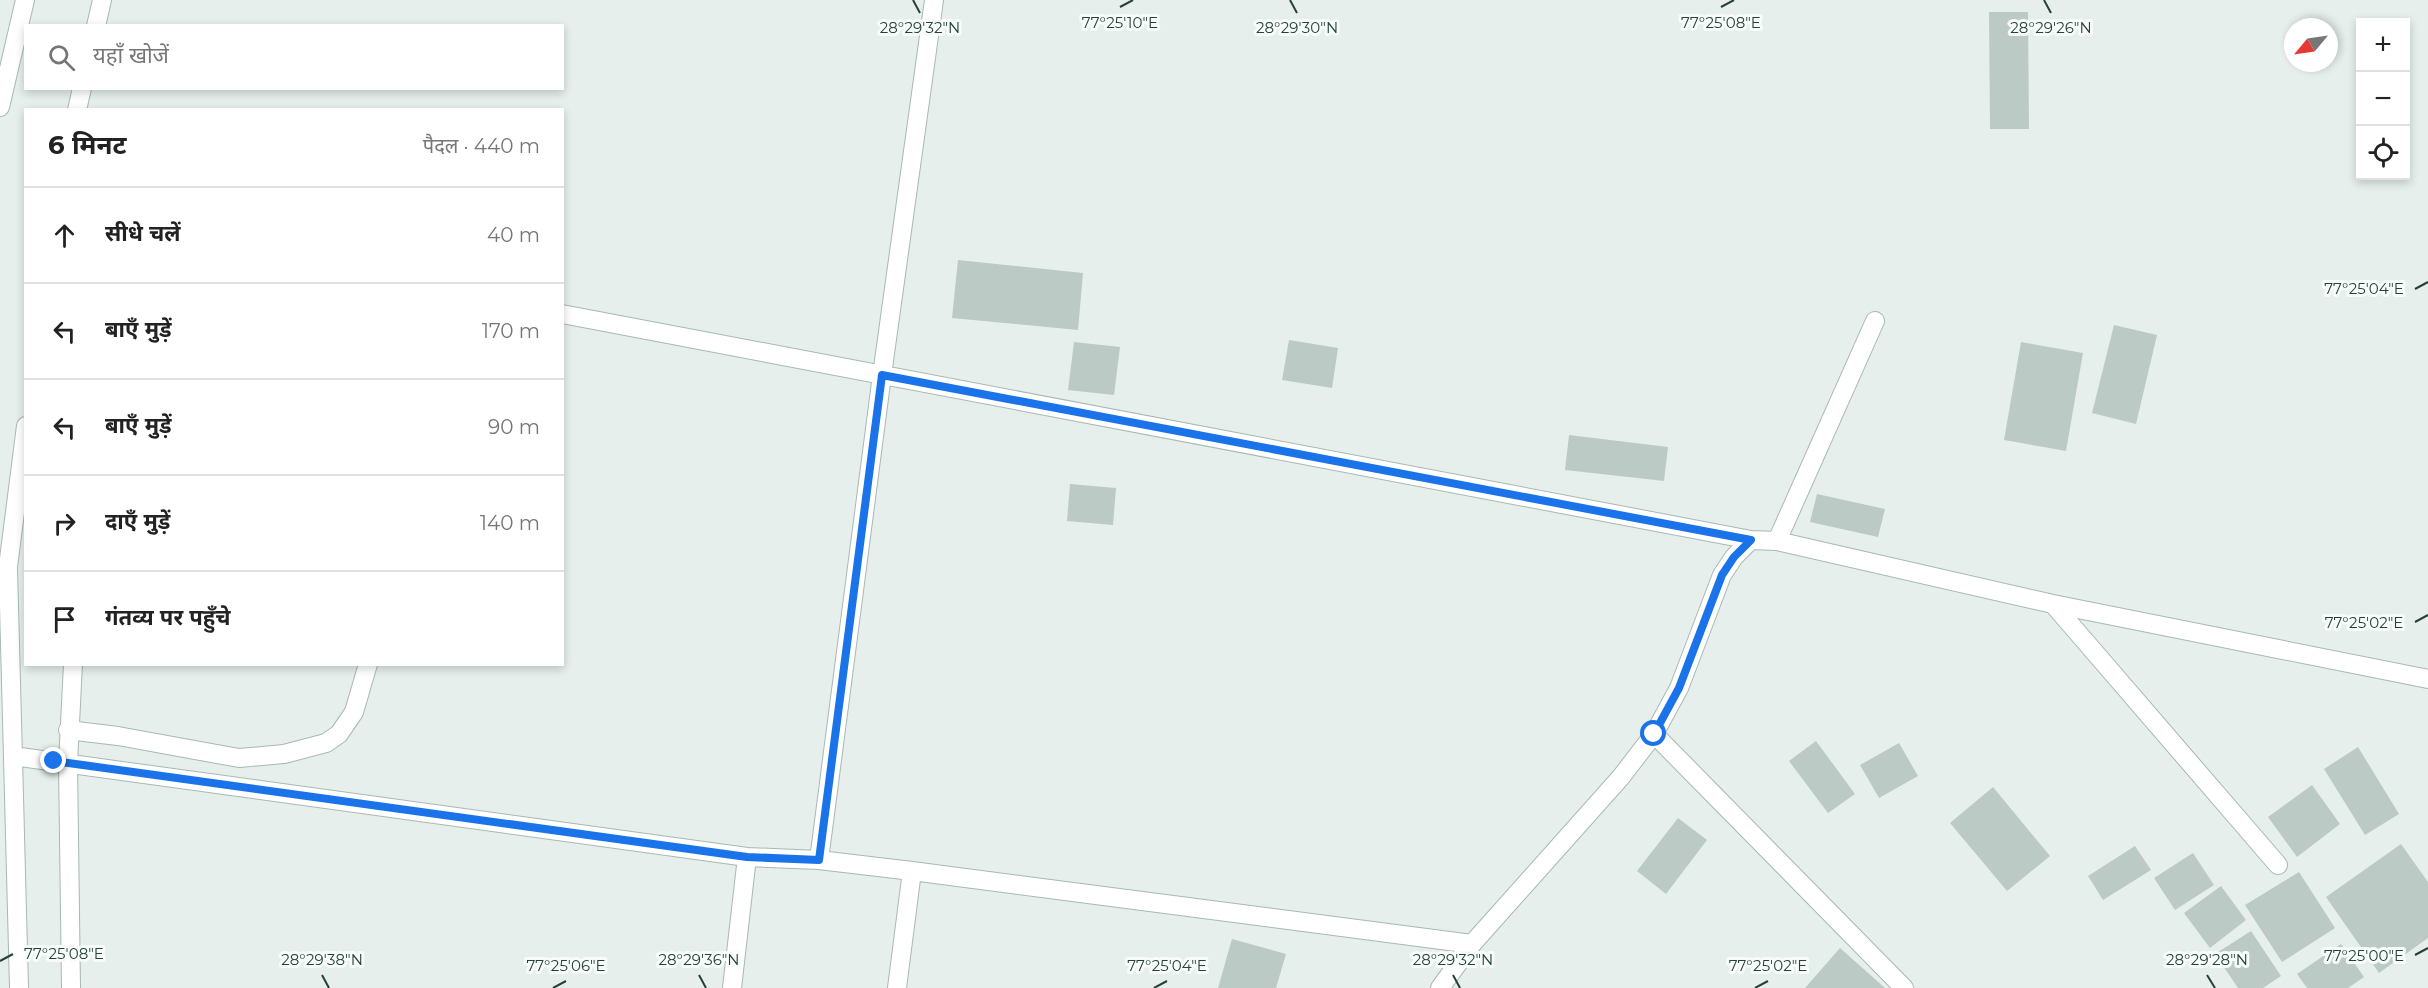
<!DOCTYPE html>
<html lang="hi">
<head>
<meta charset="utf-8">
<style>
	body { margin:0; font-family:Montserrat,"Noto Sans Devanagari",sans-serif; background:#f6f6f6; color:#222 }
	.controls { position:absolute; right:18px; top:18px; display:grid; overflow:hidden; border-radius:0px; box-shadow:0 3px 9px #0003 }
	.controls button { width:54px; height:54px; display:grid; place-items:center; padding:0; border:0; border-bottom:2px solid #e0e0e0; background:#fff; color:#222; font:30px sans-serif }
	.compass { position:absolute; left:2284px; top:18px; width:54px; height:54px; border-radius:50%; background:#fff; box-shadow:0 3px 9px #0003; rotate:241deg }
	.stop { position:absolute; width:18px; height:18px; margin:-14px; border:4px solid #1a73e8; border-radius:50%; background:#fff }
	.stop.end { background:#1a73e8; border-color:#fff; box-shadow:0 2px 6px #0008 }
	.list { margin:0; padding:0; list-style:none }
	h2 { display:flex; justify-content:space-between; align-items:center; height:78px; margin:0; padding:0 24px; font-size:26px }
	h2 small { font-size:20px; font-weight:400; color:#767676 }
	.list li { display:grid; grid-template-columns:39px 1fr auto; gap:18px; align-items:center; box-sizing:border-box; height:96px; padding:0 24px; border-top:2px solid #e0e0e0 }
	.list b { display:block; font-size:22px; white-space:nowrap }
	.list em { font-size:20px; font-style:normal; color:#767676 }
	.icon { flex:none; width:33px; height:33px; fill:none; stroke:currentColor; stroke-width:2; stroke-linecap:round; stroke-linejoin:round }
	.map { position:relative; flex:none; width:2428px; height:988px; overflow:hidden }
	.search { position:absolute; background:#fff; box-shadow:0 3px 9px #0003; left:24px; top:24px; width:540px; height:66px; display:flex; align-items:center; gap:15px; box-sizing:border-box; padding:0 21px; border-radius:0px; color:#767676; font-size:22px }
	.panel { position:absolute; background:#fff; box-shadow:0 3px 9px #0003; left:24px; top:108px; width:540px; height:558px; border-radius:0px }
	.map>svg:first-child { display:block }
	.building { fill:#bbcac4 }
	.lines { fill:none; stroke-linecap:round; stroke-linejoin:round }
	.minor-casing { stroke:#a8b8b2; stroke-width:20 }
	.minor { stroke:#fff; stroke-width:18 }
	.route { stroke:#1a73e8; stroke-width:8 }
	.ticks { fill:none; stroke:#24423a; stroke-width:2 }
	.ticks-label { font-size:15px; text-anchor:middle; fill:#24423a; stroke:#f7fbf9; stroke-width:6; stroke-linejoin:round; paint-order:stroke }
</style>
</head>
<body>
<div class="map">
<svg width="2428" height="988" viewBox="0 0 2428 988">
	<rect width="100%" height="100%" fill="#e6efeb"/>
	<path class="building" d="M 1989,12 L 2028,12 L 2029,129 L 1990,129 Z
		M 958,260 L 1083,273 L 1078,330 L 952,318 Z
		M 2114,325 L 2157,335 L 2136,424 L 2092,413 Z
		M 1289,340 L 1338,348 L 1332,388 L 1282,380 Z
		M 1074,342 L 1120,347 L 1114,395 L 1068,390 Z
		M 2021,342 L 2083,353 L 2066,451 L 2004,440 Z
		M 1569,435 L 1668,447 L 1664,481 L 1565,470 Z
		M 1070,484 L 1116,488 L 1113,525 L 1067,521 Z
		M 1817,494 L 1885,509 L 1878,537 L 1810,522 Z
		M 1816,741 L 1855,794 L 1828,813 L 1789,761 Z
		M 1899,743 L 1918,776 L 1879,798 L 1860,765 Z
		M 2358,747 L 2399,814 L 2365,835 L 2324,769 Z
		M 2312,785 L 2340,824 L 2297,857 L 2268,817 Z
		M 1993,787 L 2050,856 L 2007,891 L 1950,823 Z
		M 1678,818 L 1707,840 L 1666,894 L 1637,871 Z
		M 2401,844 L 2428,882 L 2428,938 L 2379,973 L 2326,897 Z
		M 2135,846 L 2151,870 L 2103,900 L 2088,876 Z
		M 2193,853 L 2214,885 L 2175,910 L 2154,878 Z
		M 2299,872 L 2335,928 L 2282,962 L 2245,905 Z
		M 2221,886 L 2246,920 L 2210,948 L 2184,913 Z
		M 2251,931 L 2281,976 L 2263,988 L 2238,988 L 2215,954 Z
		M 1232,939 L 1286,954 L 1276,988 L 1218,988 Z
		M 2341,944 L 2364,977 L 2348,988 L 2307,988 L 2297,974 Z
		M 1840,948 L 1885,988 L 1805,988 Z"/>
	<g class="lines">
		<g class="minor-casing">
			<path id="minor" d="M 96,26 L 102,0
				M 0,107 L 25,0
				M 77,110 L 82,88
				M 562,314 L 1751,540
				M 1777,541 L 1875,321
				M 2053,604 L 2278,865
				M 68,730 L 118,736 L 239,758 L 284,754 L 326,743 L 339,734 L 354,712 L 368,664
				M 1654,734 L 1904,988
				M 13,756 L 747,857 L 819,860 L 912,871 L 1472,944
				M 819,860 L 882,375 L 934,0
				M 19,988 L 8,567 L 26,426
				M 71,988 L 68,763 L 73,664
				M 732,988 L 747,857
				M 897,988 L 912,871
				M 1440,988 L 1472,944 L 1621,777 L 1654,734 L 1679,688 L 1722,575 L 1734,557 L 1751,540 L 1777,541 L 2053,604 L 2428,679"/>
		</g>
		<use href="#minor" class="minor"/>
	</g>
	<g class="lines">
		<path class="route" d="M 54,761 L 747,857 L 819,860 L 882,375 L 1751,540 L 1734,557 L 1722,575 L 1679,688 L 1654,734"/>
	</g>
	<path class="ticks" d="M 913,0 L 920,13M 1290,0 L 1297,13M 2044,0 L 2051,13M 1120,7 L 1133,0M 1721,7 L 1734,0M 2415,289 L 2428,282M 2415,622 L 2428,615M 2415,955 L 2428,948M 0,961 L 13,954M 322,975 L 329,988M 699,975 L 706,988M 1453,975 L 1460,988M 2207,975 L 2215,988M 553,988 L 566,981M 1154,988 L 1167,981M 1755,988 L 1768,981"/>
	<g class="ticks-label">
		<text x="1120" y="28">77°25'10"E</text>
		<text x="1721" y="28">77°25'08"E</text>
		<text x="920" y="33">28°29'32"N</text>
		<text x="1297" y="33">28°29'30"N</text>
		<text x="2051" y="33">28°29'26"N</text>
		<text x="2364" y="294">77°25'04"E</text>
		<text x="2364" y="628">77°25'02"E</text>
		<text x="64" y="959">77°25'08"E</text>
		<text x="2364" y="961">77°25'00"E</text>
		<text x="322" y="965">28°29'38"N</text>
		<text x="699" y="965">28°29'36"N</text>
		<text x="1453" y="965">28°29'32"N</text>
		<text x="2207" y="965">28°29'28"N</text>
		<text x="566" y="971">77°25'06"E</text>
		<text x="1167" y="971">77°25'04"E</text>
		<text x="1768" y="971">77°25'02"E</text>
	</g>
</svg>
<div class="controls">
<button>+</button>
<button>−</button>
<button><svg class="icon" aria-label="locate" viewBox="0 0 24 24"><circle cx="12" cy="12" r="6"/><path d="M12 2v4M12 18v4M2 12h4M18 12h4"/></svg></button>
</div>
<svg class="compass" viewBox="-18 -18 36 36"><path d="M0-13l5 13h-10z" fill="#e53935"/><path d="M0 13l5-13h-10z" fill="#767676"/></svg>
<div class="stop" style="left:1654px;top:734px"></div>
<div class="stop end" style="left:54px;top:761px"></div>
<div class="search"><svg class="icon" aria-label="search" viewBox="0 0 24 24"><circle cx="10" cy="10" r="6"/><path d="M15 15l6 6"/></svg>यहाँ खोजें</div>
<section class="panel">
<h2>6 मिनट<small>पैदल · 440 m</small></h2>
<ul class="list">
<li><svg class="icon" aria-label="ahead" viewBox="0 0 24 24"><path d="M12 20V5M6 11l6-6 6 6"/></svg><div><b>सीधे चलें</b></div><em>40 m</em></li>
<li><svg class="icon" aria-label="left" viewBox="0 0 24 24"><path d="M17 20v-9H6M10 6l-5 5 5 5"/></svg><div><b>बाएँ मुड़ें</b></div><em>170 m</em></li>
<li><svg class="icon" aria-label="left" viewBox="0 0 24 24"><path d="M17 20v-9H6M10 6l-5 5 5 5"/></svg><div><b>बाएँ मुड़ें</b></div><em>90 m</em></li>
<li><svg class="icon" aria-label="right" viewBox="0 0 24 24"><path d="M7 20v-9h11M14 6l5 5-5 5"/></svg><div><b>दाएँ मुड़ें</b></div><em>140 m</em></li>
<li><svg class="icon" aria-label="arrive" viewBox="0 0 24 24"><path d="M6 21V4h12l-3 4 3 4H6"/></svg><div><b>गंतव्य पर पहुँचे</b></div></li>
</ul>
</section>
</div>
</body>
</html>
